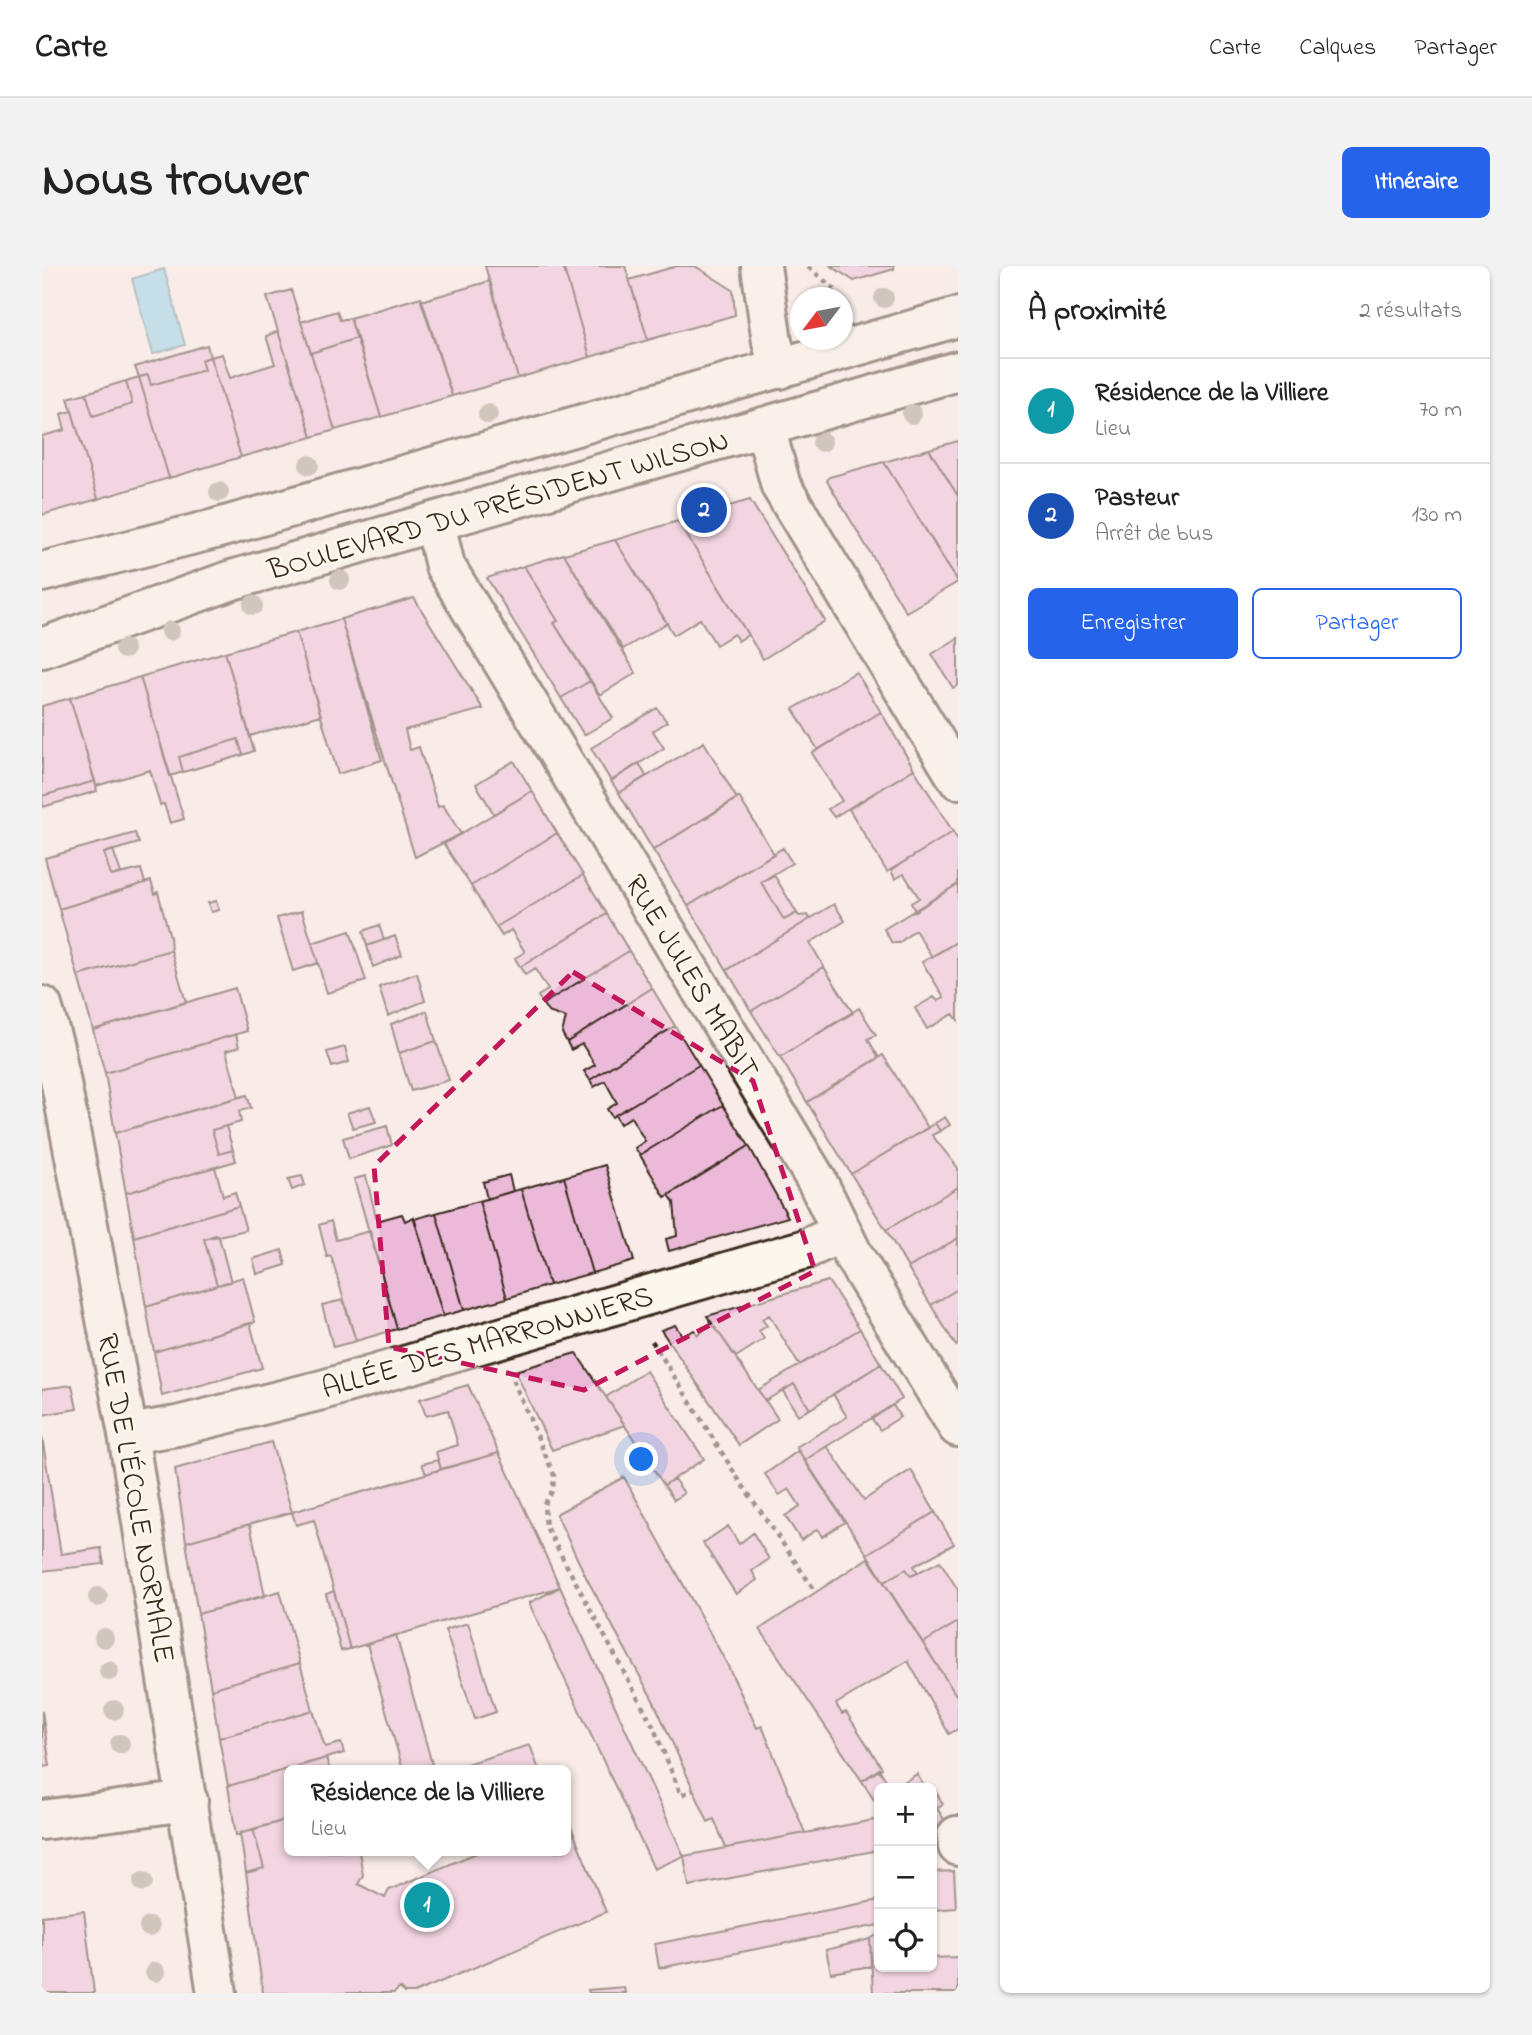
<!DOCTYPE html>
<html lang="fr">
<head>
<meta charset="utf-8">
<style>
	body { margin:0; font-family:"Indie Flower",sans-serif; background:#f2f2f2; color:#222 }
	.controls { position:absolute; right:21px; bottom:21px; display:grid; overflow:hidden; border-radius:10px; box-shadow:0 2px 5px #0004 }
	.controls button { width:63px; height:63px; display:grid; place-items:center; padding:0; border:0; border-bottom:2px solid #e0e0e0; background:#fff; color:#222; font:35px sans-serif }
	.compass { position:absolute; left:748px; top:21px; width:63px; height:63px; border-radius:50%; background:#fff; box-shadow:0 2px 5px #0004; rotate:238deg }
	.you { position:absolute; left:600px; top:1194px; width:24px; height:24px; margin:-18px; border:5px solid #fff; border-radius:50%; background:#1a73e8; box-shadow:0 0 0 10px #1a73e833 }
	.badge { display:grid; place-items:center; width:46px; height:46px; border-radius:50%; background:#2563eb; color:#fff; font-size:23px; font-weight:700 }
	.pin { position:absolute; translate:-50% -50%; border:4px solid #fff; box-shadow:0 2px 7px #0006 }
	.popup { position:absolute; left:242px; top:1499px; width:287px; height:91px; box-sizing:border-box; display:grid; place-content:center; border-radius:10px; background:#fff; filter:drop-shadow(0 2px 5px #0005); font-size:23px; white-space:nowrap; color:#767676 }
	.popup b { font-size:26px; color:#222 }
	.popup::after { content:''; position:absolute; left:50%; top:100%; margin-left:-14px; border:14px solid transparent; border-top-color:#fff }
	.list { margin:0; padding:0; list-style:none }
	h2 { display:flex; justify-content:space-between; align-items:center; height:91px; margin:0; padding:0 28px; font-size:30px }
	h2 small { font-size:23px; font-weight:400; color:#767676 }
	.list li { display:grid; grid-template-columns:46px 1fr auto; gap:21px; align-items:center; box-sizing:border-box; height:105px; padding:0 28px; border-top:2px solid #e0e0e0 }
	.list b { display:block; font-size:26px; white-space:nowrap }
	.list p { margin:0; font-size:23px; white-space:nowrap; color:#767676 }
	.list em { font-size:23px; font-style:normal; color:#767676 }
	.actions { display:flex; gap:14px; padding:21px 28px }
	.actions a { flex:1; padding:16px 0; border:2px solid #2563eb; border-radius:10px; text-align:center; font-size:24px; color:#2563eb }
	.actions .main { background:#2563eb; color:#fff }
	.icon { flex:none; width:38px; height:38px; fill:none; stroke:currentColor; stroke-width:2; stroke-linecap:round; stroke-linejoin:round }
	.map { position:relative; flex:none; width:916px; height:1727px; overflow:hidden; border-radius:10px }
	header { display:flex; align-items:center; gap:42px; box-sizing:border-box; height:98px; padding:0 35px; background:#fff; border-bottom:2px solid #e0e0e0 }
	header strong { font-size:33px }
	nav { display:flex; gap:38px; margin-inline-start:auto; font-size:24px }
	.intro { display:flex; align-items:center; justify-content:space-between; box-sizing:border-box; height:168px; padding:0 42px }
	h1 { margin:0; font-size:49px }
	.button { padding:18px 32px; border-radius:10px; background:#2563eb; color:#fff; font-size:24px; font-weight:700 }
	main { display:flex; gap:42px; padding:0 42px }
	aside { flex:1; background:#fff; border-radius:10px; box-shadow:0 2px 5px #0004 }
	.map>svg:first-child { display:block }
	.water { fill:#8ad1eb; stroke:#6a8e99; stroke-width:2 }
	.building { fill:#ebbad9; stroke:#3b2a1e; stroke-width:2 }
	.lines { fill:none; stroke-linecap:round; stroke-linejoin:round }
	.minor-casing { stroke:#3b2a1e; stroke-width:44 }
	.secondary-casing { stroke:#3b2a1e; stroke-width:44 }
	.primary-casing { stroke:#3b2a1e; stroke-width:44 }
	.path { stroke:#3b2a1e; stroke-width:4.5; stroke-dasharray:5 5; stroke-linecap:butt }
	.minor { stroke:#fbf7ec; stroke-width:38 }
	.secondary { stroke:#fbf7ec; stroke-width:38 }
	.primary { stroke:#fbf7ec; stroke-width:38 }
	.tree { fill:#a29a8a }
	.marked { fill:none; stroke:#c2185b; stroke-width:5; stroke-dasharray:14 9; stroke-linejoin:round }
	.labels { text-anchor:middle; stroke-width:5; stroke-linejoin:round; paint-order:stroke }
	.street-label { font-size:30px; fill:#3b2a1e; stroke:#fbf7ec }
</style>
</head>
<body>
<header>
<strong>Carte</strong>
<nav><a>Carte</a><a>Calques</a><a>Partager</a></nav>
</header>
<div class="intro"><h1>Nous trouver</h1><a class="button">Itinéraire</a></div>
<main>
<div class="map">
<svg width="916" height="1727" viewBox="0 0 916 1727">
	<rect width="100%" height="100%" fill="#f8ebe8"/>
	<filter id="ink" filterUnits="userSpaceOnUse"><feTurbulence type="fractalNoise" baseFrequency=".0143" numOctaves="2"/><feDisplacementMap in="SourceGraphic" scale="14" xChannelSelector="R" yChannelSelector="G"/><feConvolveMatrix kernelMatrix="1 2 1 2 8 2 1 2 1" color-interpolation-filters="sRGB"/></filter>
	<g filter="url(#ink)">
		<path class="water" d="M 122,3 L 143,79 L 111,88 L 90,13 Z"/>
		<path class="building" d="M 443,0 L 521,0 L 548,91 L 476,112 Z
			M 521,0 L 583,0 L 606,74 L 548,91 Z
			M 635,0 L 653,0 L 691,24 L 693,49 L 606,74 L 587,14 Z
			M 789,0 L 852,0 L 852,3 L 812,15 Z
			M 448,15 L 476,112 L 410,130 L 379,35 Z
			M 249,24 L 293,164 L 270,171 L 225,31 Z
			M 379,31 L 410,130 L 339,151 L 308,52 Z
			M 295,45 L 298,54 L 308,52 L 315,72 L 269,87 L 259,56 Z
			M 236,65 L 270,171 L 199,191 L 168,91 L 180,88 L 188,112 L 233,98 L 224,70 Z
			M 315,72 L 339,151 L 293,164 L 269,87 Z
			M 165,79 L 168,91 L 159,94 L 162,104 L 109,119 L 106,109 L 97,111 L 93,101 Z
			M 168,91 L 199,191 L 127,212 L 97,111 L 106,109 L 109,119 L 162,104 L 159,94 Z
			M 97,111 L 127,212 L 56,233 L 26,132 L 44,127 L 51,150 L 90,138 L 84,115 Z
			M 84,115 L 90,138 L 51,150 L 44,127 Z
			M 30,145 L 56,233 L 0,249 L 0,170 L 23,164 L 19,148 Z
			M 916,175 L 916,230 L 887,183 Z
			M 887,183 L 916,230 L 916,310 L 913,312 L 842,196 Z
			M 842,196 L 916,316 L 864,346 L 785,215 L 787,211 Z
			M 708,234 L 783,355 L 721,393 L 636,255 Z
			M 636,255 L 706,369 L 696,375 L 692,368 L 674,379 L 658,353 L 632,369 L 573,274 Z
			M 573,274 L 625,357 L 581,383 L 522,288 Z
			M 522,288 L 594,407 L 558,429 L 512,357 L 516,355 L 482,300 Z
			M 482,300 L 516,355 L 512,357 L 548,415 L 519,432 L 445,312 Z
			M 372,332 L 441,443 L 363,464 L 368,484 L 377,481 L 396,541 L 401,539 L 419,568 L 373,591 L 299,353 Z
			M 299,353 L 340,494 L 296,508 L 254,366 Z
			M 254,366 L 279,449 L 208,470 L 183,386 Z
			M 916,372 L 916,419 L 911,422 L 890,388 Z
			M 183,386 L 212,485 L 201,489 L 196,473 L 137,491 L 141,506 L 128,510 L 98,411 Z
			M 814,406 L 839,446 L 776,484 L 751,443 Z
			M 98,411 L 142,553 L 128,557 L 122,538 L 118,539 L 108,504 L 54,520 L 28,432 Z
			M 548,415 L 571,452 L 542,469 L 519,432 Z
			M 28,432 L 53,515 L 0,530 L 0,440 Z
			M 615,442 L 625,456 L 611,465 L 622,482 L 569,515 L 549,482 Z
			M 839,446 L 872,503 L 792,551 L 786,543 L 800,535 L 770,487 Z
			M 196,473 L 201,489 L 141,506 L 137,491 Z
			M 662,476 L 695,533 L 611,584 L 577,527 Z
			M 472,495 L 490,525 L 452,548 L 434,518 Z
			M 597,497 L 604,510 L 577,527 L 569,515 Z
			M 872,503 L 911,566 L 845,606 L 807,543 Z
			M 53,515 L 55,525 L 1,541 L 0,530 Z
			M 490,525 L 515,567 L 429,620 L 402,578 Z
			M 697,531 L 732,588 L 646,640 L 611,584 Z
			M 911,566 L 916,574 L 916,618 L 873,645 L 869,637 L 877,632 L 862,608 L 853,613 L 849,604 Z
			M 93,567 L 97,577 L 62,587 L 69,610 L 99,603 L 103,617 L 17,643 L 3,592 Z
			M 515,567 L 541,609 L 454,661 L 429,620 Z
			M 741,582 L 750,597 L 719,616 L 742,654 L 755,647 L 757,650 L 766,649 L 768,653 L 685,704 L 646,640 Z
			M 71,584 L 79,607 L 69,610 L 62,587 Z
			M 541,609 L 565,648 L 478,701 L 473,692 L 483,686 L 469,664 L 460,670 L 454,661 Z
			M 732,609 L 755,647 L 742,654 L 719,616 Z
			M 109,615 L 113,628 L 116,626 L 128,671 L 129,684 L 36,710 L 17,643 Z
			M 916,618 L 916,675 L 890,691 L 873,664 L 857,677 L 850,677 L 842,663 Z
			M 174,635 L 177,644 L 169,646 L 166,637 Z
			M 792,638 L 803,655 L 768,677 L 782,701 L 709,745 L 685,704 Z
			M 260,645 L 276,697 L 251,705 L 235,652 Z
			M 565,648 L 587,685 L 501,738 L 496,730 L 506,724 L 493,703 L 483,709 L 478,701 Z
			M 337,659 L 342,674 L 325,680 L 321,665 Z
			M 308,665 L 324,715 L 285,727 L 270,677 Z
			M 353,670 L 360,689 L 331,701 L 325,680 Z
			M 916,675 L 916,754 L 911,748 L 885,763 L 873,742 L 892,731 L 896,735 L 902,731 L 880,696 Z
			M 129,684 L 144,736 L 51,764 L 36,710 Z
			M 587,685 L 610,722 L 525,776 L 520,767 L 524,752 L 506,746 L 501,738 Z
			M 782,701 L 811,747 L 738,791 L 709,745 Z
			M 375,707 L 383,735 L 346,750 L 337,721 Z
			M 193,722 L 205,765 L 63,807 L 51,764 Z
			M 610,722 L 633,760 L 548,814 L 542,805 L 553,799 L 540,778 L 529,784 L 525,776 Z
			M 817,742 L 834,769 L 826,773 L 837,792 L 765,836 L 738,791 Z
			M 385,745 L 394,775 L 357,787 L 349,758 Z
			M 633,760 L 657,799 L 570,851 L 565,843 L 575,837 L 563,815 L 552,821 L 548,814 Z
			M 194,768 L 197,781 L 184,785 L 197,831 L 73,867 L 63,807 Z
			M 394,775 L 407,814 L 369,825 L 357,787 Z
			M 303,781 L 307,796 L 290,801 L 285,786 Z
			M 841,789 L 886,862 L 809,908 L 765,836 Z
			M 657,799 L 681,839 L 598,889 L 593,882 L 603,875 L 589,851 L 578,858 L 573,849 Z
			M 205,829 L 209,842 L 197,845 L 199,856 L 170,864 L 177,888 L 191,884 L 194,895 L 84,927 L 73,867 Z
			M 681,839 L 707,880 L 623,931 L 598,889 Z
			M 328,840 L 334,856 L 311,862 L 305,847 Z
			M 903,851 L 908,859 L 898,865 L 893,857 Z
			M 893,857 L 898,865 L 890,869 L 916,902 L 916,921 L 844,964 L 809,908 Z
			M 184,860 L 191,884 L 177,888 L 170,864 Z
			M 345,860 L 350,879 L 307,893 L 301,872 Z
			M 707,880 L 746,951 L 627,985 L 624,973 L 635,970 L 632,936 L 627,929 Z
			M 563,899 L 592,995 L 550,1007 L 522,911 Z
			M 173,901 L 181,930 L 193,926 L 197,940 L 92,971 L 84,927 Z
			M 467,909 L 471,925 L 445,933 L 441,916 Z
			M 260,910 L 263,919 L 250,924 L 246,913 Z
			M 324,910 L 335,955 L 360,948 L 363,955 L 372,951 L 401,1050 L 355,1063 L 312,913 Z
			M 522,911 L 550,1007 L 507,1019 L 479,923 Z
			M 916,921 L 916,972 L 866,1002 L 844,964 Z
			M 479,923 L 507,1019 L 465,1032 L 437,935 Z
			M 437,935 L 465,1032 L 422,1044 L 394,947 Z
			M 197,940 L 204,964 L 162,973 L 175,1019 L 104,1041 L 92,971 Z
			M 394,947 L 422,1044 L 401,1050 L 372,953 Z
			M 289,955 L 294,974 L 328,965 L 355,1063 L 314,1075 L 289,990 L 285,991 L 277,959 Z
			M 173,969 L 177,971 L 189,1016 L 175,1019 L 162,973 Z
			M 916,972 L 916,1023 L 889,1039 L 866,1002 Z
			M 240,984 L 244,999 L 215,1008 L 211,993 Z
			M 201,1011 L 213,1056 L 112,1086 L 104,1041 Z
			M 786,1015 L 818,1063 L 757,1099 L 727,1049 L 720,1053 L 725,1060 L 717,1065 L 722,1073 L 694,1091 L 665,1050 Z
			M 916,1023 L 916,1079 L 914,1080 L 889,1039 Z
			M 301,1034 L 314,1075 L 291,1081 L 280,1039 Z
			M 208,1057 L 220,1102 L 120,1130 L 112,1086 Z
			M 670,1057 L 736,1153 L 697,1179 L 619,1064 L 633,1059 L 641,1071 L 652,1064 L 656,1069 Z
			M 818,1063 L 839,1098 L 768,1143 L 752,1118 L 723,1135 L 716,1124 Z
			M 534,1087 L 583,1159 L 510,1184 L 473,1105 Z
			M 839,1098 L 860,1133 L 763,1194 L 754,1181 L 805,1151 L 791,1128 Z
			M 604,1105 L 662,1193 L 622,1219 L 564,1131 Z
			M 752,1118 L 768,1143 L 756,1149 L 741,1125 Z
			M 30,1119 L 35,1143 L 0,1149 L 0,1123 Z
			M 426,1119 L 457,1187 L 399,1203 L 394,1186 L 416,1179 L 406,1144 L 384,1150 L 378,1133 Z
			M 851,1139 L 858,1151 L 838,1164 L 830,1153 Z
			M 0,1171 L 19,1288 L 59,1282 L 62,1298 L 0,1305 Z
			M 229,1176 L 250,1246 L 144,1276 L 133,1203 Z
			M 785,1180 L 822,1234 L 869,1204 L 893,1246 L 825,1288 L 763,1194 Z
			M 756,1185 L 803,1256 L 780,1271 L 776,1263 L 759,1274 L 743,1250 L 758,1240 L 747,1223 L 737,1229 L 723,1208 Z
			M 457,1187 L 518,1321 L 308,1383 L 272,1254 L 254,1259 L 250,1246 Z
			M 396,1194 L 399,1203 L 384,1208 L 380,1198 Z
			M 582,1211 L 685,1398 L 715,1462 L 720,1460 L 763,1567 L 684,1582 L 672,1553 L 666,1556 L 612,1436 L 545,1313 L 514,1248 Z
			M 632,1213 L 642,1227 L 632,1234 L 622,1219 Z
			M 893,1246 L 912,1278 L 872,1300 L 876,1307 L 869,1310 L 864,1303 L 842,1316 L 825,1288 Z
			M 208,1258 L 223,1330 L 156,1348 L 144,1276 Z
			M 686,1260 L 697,1278 L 711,1267 L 727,1293 L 710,1305 L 715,1314 L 694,1328 L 661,1277 Z
			M 826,1292 L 916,1432 L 916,1463 L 907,1468 L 866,1395 L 794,1438 L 800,1448 L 804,1446 L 840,1502 L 820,1515 L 718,1363 Z
			M 898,1295 L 916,1324 L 916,1356 L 881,1377 L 842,1316 L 864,1303 L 869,1310 Z
			M 518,1321 L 642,1590 L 612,1603 L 487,1337 Z
			M 238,1325 L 258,1397 L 169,1423 L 156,1348 Z
			M 292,1325 L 308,1383 L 299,1385 L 284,1328 Z
			M 916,1356 L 916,1428 L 914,1429 L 881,1377 Z
			M 426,1357 L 454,1446 L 433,1453 L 403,1364 Z
			M 354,1369 L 390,1498 L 369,1504 L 361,1504 L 325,1378 Z
			M 258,1397 L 271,1444 L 177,1472 L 169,1423 Z
			M 271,1444 L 283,1481 L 299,1477 L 302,1487 L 186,1520 L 177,1472 Z
			M 0,1445 L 8,1500 L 0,1501 Z
			M 488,1479 L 497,1504 L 404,1504 Z
			M 284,1492 L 288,1504 L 247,1504 L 247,1553 L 194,1569 L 186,1520 Z
			M 837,1503 L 849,1522 L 837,1522 L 837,1542 L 820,1515 Z
			M 875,1508 L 883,1522 L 852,1522 Z
			M 892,1523 L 901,1538 L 895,1542 L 906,1560 L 890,1571 Z
			M 524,1549 L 564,1646 L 372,1727 L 362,1727 L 358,1722 L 352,1727 L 221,1727 L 204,1607 L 222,1602 L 211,1563 L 247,1553 L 247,1585 L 317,1585 L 321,1609 L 316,1618 L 343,1632 L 347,1624 L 439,1585 L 523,1585 Z
			M 837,1553 L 837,1584 L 647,1620 L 642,1590 Z
			M 211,1563 L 222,1602 L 204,1607 L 198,1567 Z
			M 912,1605 L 914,1642 L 891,1644 L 890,1606 Z
			M 837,1634 L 837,1659 L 617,1702 L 613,1678 Z
			M 42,1645 L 52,1727 L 0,1727 L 0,1650 Z
			M 837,1668 L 837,1701 L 890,1701 L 890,1692 L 916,1691 L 916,1727 L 831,1727 L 828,1673 Z
			M 828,1673 L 829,1700 L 789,1707 L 784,1684 Z
			M 582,1721 L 583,1727 L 547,1727 L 546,1724 Z"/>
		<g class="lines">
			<g class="minor-casing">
				<path id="minor" d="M 719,0 L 730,76 L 738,103
					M 723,161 L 739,220 L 916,513
					M 393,257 L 403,300 L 775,915 L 811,989 L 916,1161
					M 86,1168 L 135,1160 L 280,1124 L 764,983 L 800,966
					M 0,1554 L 146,1535
					M 915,1570 L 916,1580"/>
			</g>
			<g class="secondary-casing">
				<path id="secondary" d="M 0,740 L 12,781 L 86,1168 L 175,1727"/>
			</g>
			<g class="primary-casing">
				<path id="primary" d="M 0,306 L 173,263 L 916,51
					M 0,382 L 190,314 L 916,105"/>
			</g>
			<path class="path" d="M 766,1 L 795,25 L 774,32
				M 610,1075 L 697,1214 L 774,1326
				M 471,1114 L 512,1209 L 511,1224 L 502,1238 L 504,1261 L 611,1460 L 639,1529 L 652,1524"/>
			<use href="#minor" class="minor"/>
			<use href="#secondary" class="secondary"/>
			<use href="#primary" class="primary"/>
		</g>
		<g class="tree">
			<circle cx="842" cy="32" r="10"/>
			<circle cx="446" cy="148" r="10"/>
			<circle cx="870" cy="148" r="10"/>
			<circle cx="780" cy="176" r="10"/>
			<circle cx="267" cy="199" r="10"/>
			<circle cx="177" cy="226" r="10"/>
			<circle cx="298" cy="314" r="10"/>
			<circle cx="211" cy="339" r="10"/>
			<circle cx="128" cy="365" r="10"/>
			<circle cx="82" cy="383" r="10"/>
			<circle cx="56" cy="1331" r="10"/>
			<circle cx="62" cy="1372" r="10"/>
			<circle cx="67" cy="1405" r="10"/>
			<circle cx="72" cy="1444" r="10"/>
			<circle cx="78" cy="1478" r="10"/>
			<circle cx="101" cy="1616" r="10"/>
			<circle cx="107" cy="1661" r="10"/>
			<circle cx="113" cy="1706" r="10"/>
		</g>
	</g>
	<path d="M0 0H916V1727H0ZM 531,706 L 711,815 L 773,1005 L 542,1124 L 347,1081 L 332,900 Z" fill="#f8ebe8" fill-opacity=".55" fill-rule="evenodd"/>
	<path class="marked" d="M 531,706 L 711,815 L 773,1005 L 542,1124 L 347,1081 L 332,900 Z"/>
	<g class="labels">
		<g class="street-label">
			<text transform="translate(456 238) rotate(-16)" y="10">BOULEVARD DU PRÉSIDENT WILSON</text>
			<text transform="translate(651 710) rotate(59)" y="10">RUE JULES MABIT</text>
			<text transform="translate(445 1075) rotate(-16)" y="10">ALLÉE DES MARRONNIERS</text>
			<text transform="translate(95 1232) rotate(80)" y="10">RUE DE L'ÉCOLE NORMALE</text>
		</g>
	</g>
</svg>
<div class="controls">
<button>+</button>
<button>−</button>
<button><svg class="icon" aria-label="locate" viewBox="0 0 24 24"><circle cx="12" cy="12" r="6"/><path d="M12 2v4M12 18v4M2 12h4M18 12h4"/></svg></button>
</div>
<svg class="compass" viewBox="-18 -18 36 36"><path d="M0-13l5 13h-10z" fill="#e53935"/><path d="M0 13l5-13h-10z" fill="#767676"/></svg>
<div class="you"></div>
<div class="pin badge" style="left:385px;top:1639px;background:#0f9aa8">1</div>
<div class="popup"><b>Résidence de la Villiere</b>Lieu</div>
<div class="pin badge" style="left:662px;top:244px;background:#1a4fb4">2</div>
</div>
<aside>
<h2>À proximité<small>2 résultats</small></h2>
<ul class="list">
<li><span class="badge" style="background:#0f9aa8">1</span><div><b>Résidence de la Villiere</b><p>Lieu</p></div><em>70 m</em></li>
<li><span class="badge" style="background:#1a4fb4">2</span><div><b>Pasteur</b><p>Arrêt de bus</p></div><em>130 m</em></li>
</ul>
<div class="actions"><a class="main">Enregistrer</a><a>Partager</a></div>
</aside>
</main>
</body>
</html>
